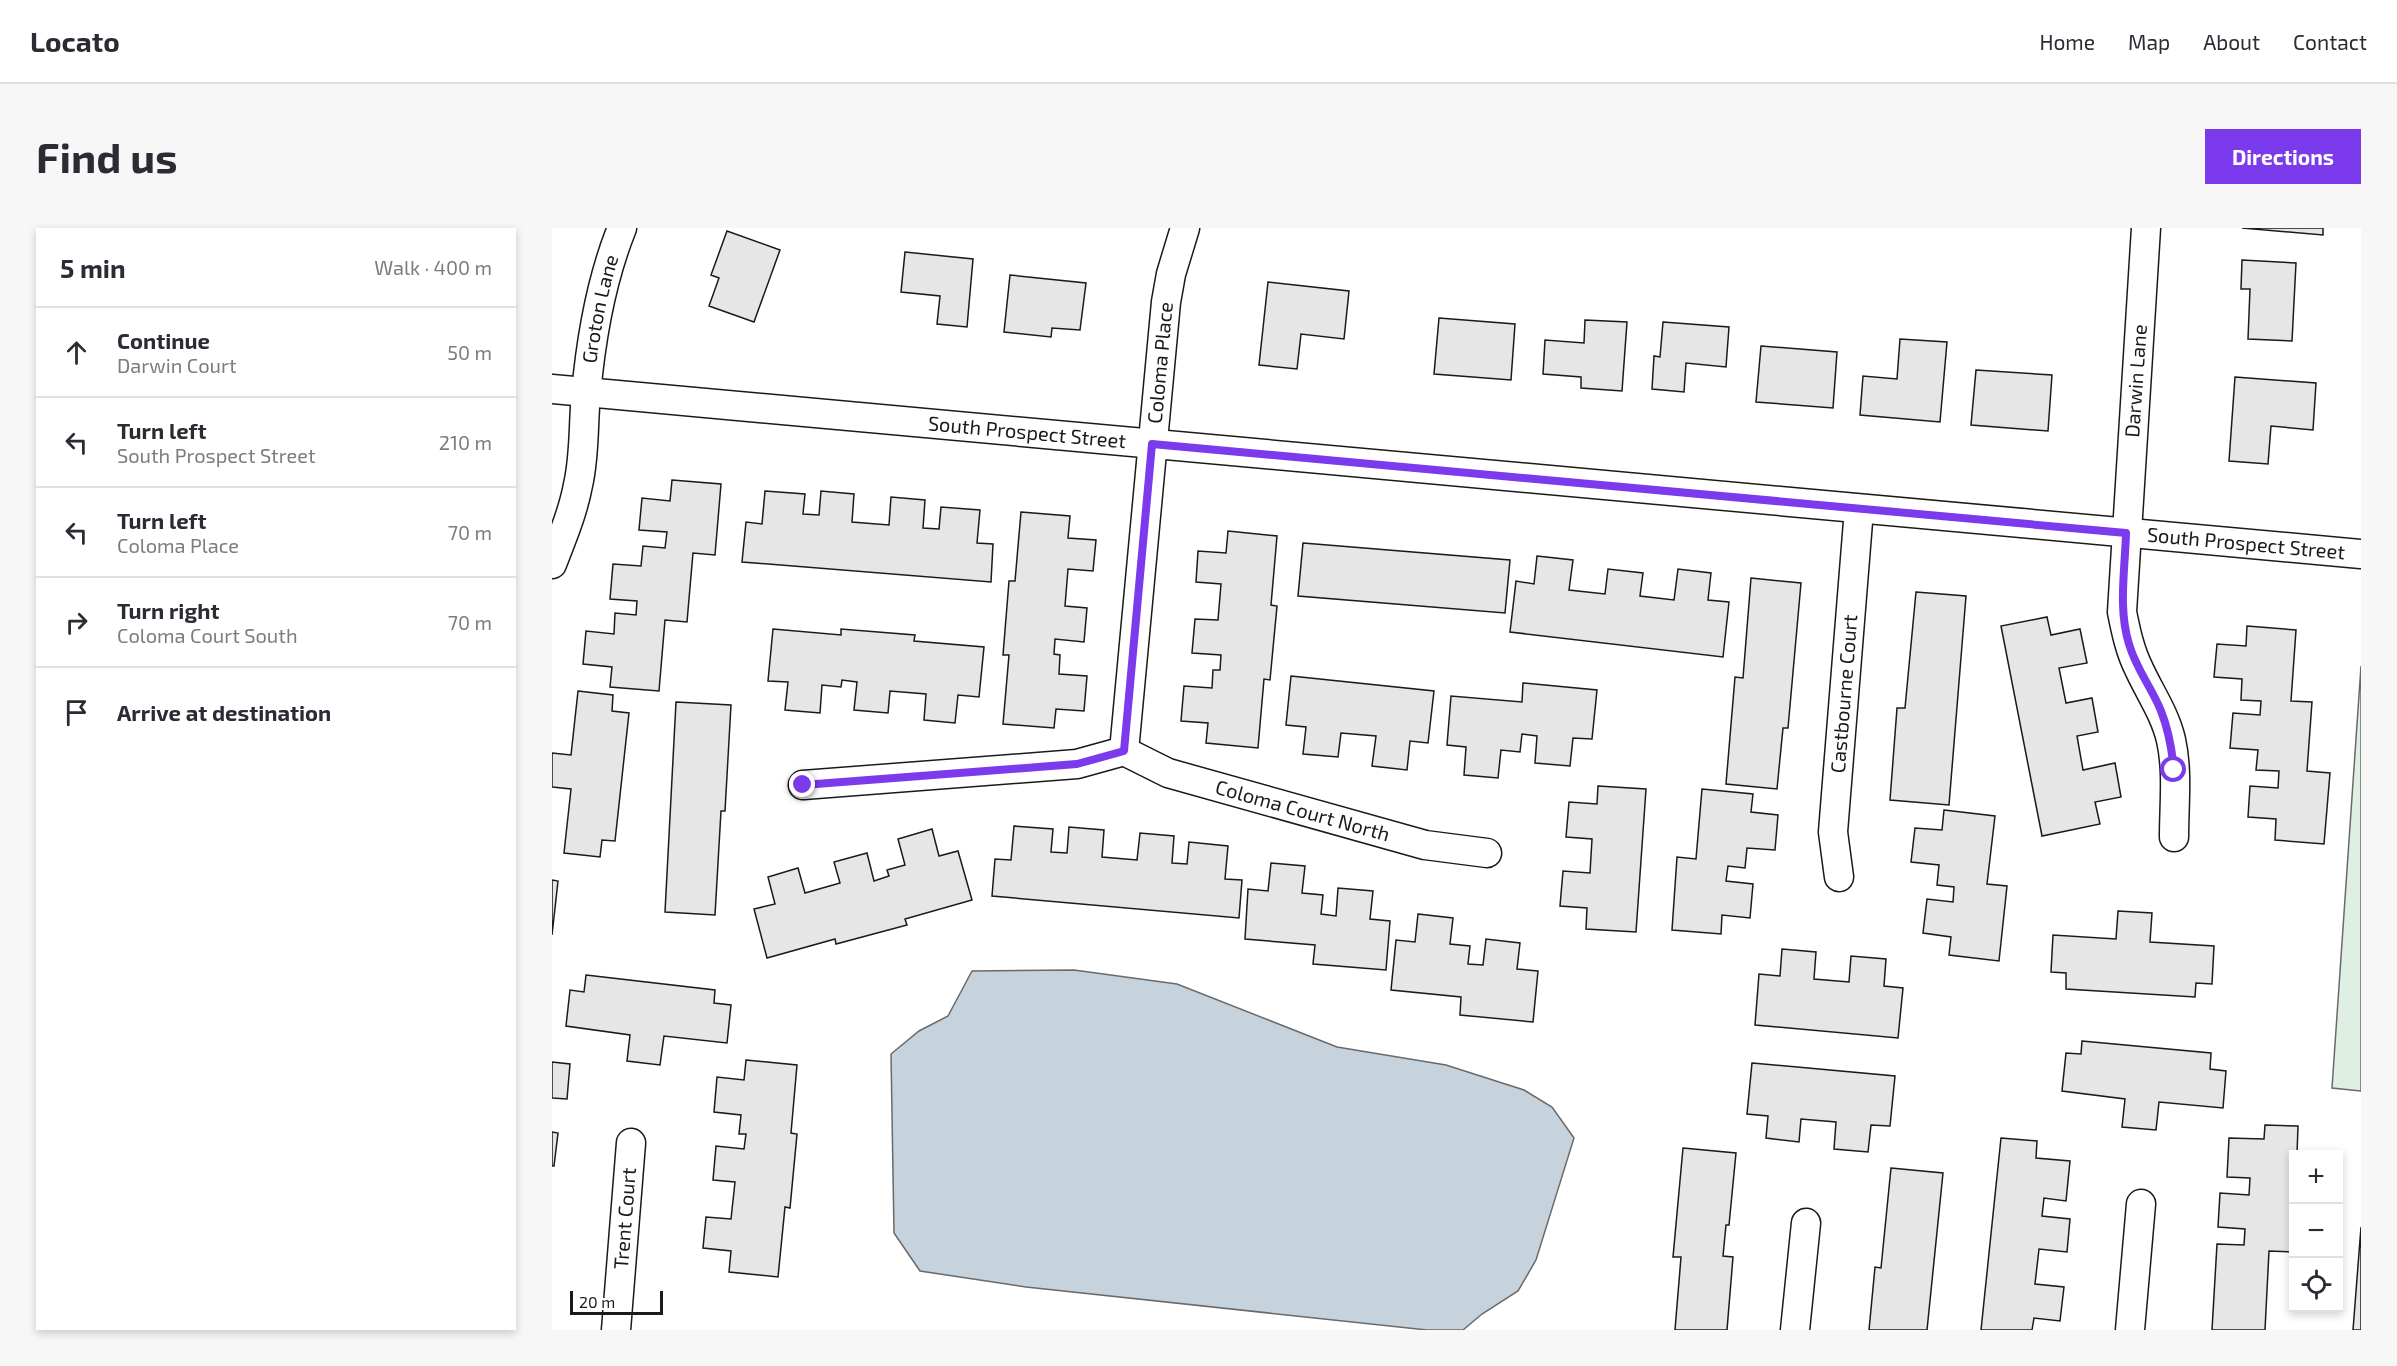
<!DOCTYPE html>
<html lang="en">
<head>
<meta charset="utf-8">
<style>
	body { margin:0; font-family:"Exo 2",sans-serif; background:#f7f7f7; color:#2b2b33 }
	.controls { position:absolute; right:18px; bottom:18px; display:grid; overflow:hidden; border-radius:0px; box-shadow:0 3px 9px #0003 }
	.controls button { width:54px; height:54px; display:grid; place-items:center; padding:0; border:0; border-bottom:2px solid #e1e1e2; background:#fff; color:#2b2b33; font:30px sans-serif }
	.scale { position:absolute; left:18px; bottom:15px; width:93px; box-sizing:border-box; padding-left:6px; border:3px solid #1a1a1a; border-top:0; font-size:16px; line-height:21px; white-space:nowrap; color:#1a1a1a; -webkit-text-stroke:4px #fff; paint-order:stroke }
	.stop { position:absolute; width:18px; height:18px; margin:-14px; border:4px solid #7c3aed; border-radius:50%; background:#fff }
	.stop.end { background:#7c3aed; border-color:#fff; box-shadow:0 2px 6px #0008 }
	.list { margin:0; padding:0; list-style:none }
	h2 { display:flex; justify-content:space-between; align-items:center; height:78px; margin:0; padding:0 24px; font-size:26px }
	h2 small { font-size:20px; font-weight:400; color:#7c7c81 }
	.list li { display:grid; grid-template-columns:39px 1fr auto; gap:18px; align-items:center; box-sizing:border-box; height:90px; padding:0 24px; border-top:2px solid #e1e1e2 }
	.list b { display:block; font-size:22px; white-space:nowrap }
	.list p { margin:0; font-size:20px; white-space:nowrap; color:#7c7c81 }
	.list em { font-size:20px; font-style:normal; color:#7c7c81 }
	.icon { flex:none; width:33px; height:33px; fill:none; stroke:currentColor; stroke-width:2; stroke-linecap:round; stroke-linejoin:round }
	.map { position:relative; flex:none; width:1809px; height:1102px; overflow:hidden; border-radius:0px }
	header { display:flex; align-items:center; gap:36px; box-sizing:border-box; height:84px; padding:0 30px; background:#fff; border-bottom:2px solid #e1e1e2 }
	header strong { font-size:28px }
	nav { display:flex; gap:33px; margin-inline-start:auto; font-size:21px }
	.intro { display:flex; align-items:center; justify-content:space-between; box-sizing:border-box; height:144px; padding:0 36px }
	h1 { margin:0; font-size:42px }
	.button { padding:15px 27px; border-radius:0px; background:#7c3aed; color:#fff; font-size:21px; font-weight:700 }
	main { display:flex; gap:36px; padding:0 36px }
	aside { flex:1; background:#fff; border-radius:0px; box-shadow:0 3px 9px #0003 }
	.map>svg:first-child { display:block }
	.green { fill:#e0efe3; stroke:#6a6a6a; stroke-width:1.5 }
	.water { fill:#c6d2dc; stroke:#6a6a6a; stroke-width:1.5 }
	.building { fill:#e6e6e6; stroke:#1a1a1a; stroke-width:1.5 }
	.lines { fill:none; stroke-linecap:round; stroke-linejoin:round }
	.minor-casing { stroke:#1a1a1a; stroke-width:31 }
	.minor { stroke:#fff; stroke-width:28 }
	.route { stroke:#7c3aed; stroke-width:8 }
	.labels { text-anchor:middle; stroke-width:4.5; stroke-linejoin:round; paint-order:stroke }
	.street-label { font-size:20px; fill:#1a1a1a; stroke:#fff }
</style>
</head>
<body>
<header>
<strong>Locato</strong>
<nav><a>Home</a><a>Map</a><a>About</a><a>Contact</a></nav>
</header>
<div class="intro"><h1>Find us</h1><a class="button">Directions</a></div>
<main>
<aside>
<h2>5 min<small>Walk · 400 m</small></h2>
<ul class="list">
<li><svg class="icon" aria-label="ahead" viewBox="0 0 24 24"><path d="M12 20V5M6 11l6-6 6 6"/></svg><div><b>Continue</b><p>Darwin Court</p></div><em>50 m</em></li>
<li><svg class="icon" aria-label="left" viewBox="0 0 24 24"><path d="M17 20v-9H6M10 6l-5 5 5 5"/></svg><div><b>Turn left</b><p>South Prospect Street</p></div><em>210 m</em></li>
<li><svg class="icon" aria-label="left" viewBox="0 0 24 24"><path d="M17 20v-9H6M10 6l-5 5 5 5"/></svg><div><b>Turn left</b><p>Coloma Place</p></div><em>70 m</em></li>
<li><svg class="icon" aria-label="right" viewBox="0 0 24 24"><path d="M7 20v-9h11M14 6l5 5-5 5"/></svg><div><b>Turn right</b><p>Coloma Court South</p></div><em>70 m</em></li>
<li><svg class="icon" aria-label="arrive" viewBox="0 0 24 24"><path d="M6 21V4h12l-3 4 3 4H6"/></svg><div><b>Arrive at destination</b></div></li>
</ul>
</aside>
<div class="map">
<svg width="1809" height="1102" viewBox="0 0 1809 1102">
	<rect width="100%" height="100%" fill="#fff"/>
	<path class="green" d="M 1809,438 L 1809,863 L 1780,860 Z"/>
	<path class="water" d="M 522,742 L 625,756 L 785,819 L 894,837 L 972,862 L 1000,879 L 1022,910 L 984,1032 L 966,1063 L 930,1086 L 911,1102 L 875,1102 L 474,1059 L 368,1043 L 342,1005 L 339,826 L 367,803 L 396,788 L 420,743 Z"/>
	<path class="building" d="M 1690,0 L 1771,0 L 1771,7 Z
		M 175,3 L 228,22 L 202,94 L 157,78 L 167,50 L 159,47 Z
		M 353,24 L 421,31 L 415,99 L 385,96 L 388,68 L 349,64 Z
		M 1690,32 L 1744,35 L 1740,113 L 1696,111 L 1698,61 L 1689,61 Z
		M 458,47 L 534,55 L 528,102 L 500,100 L 499,109 L 452,104 Z
		M 716,54 L 797,63 L 792,111 L 749,106 L 745,141 L 707,137 Z
		M 887,90 L 963,96 L 959,152 L 882,146 Z
		M 1033,92 L 1075,94 L 1070,163 L 1029,160 L 1029,149 L 991,146 L 993,112 L 1032,115 Z
		M 1111,94 L 1177,99 L 1174,139 L 1134,135 L 1132,164 L 1100,161 L 1102,128 L 1108,129 Z
		M 1348,111 L 1395,114 L 1388,194 L 1308,187 L 1311,148 L 1345,151 Z
		M 1209,118 L 1285,124 L 1281,180 L 1204,174 Z
		M 1424,142 L 1500,147 L 1496,203 L 1419,197 Z
		M 1683,149 L 1764,155 L 1761,202 L 1719,198 L 1716,236 L 1677,233 Z
		M 120,252 L 169,256 L 163,327 L 141,325 L 135,394 L 113,392 L 107,463 L 58,459 L 60,439 L 31,436 L 34,403 L 62,406 L 63,385 L 84,387 L 85,373 L 58,371 L 61,336 L 89,338 L 91,318 L 113,320 L 115,304 L 87,302 L 90,270 L 118,273 Z
		M 213,263 L 253,266 L 251,286 L 267,287 L 269,263 L 302,266 L 300,294 L 337,297 L 339,269 L 373,272 L 371,300 L 387,301 L 389,279 L 428,282 L 425,315 L 441,316 L 439,354 L 190,334 L 194,294 L 210,296 Z
		M 469,284 L 518,288 L 516,310 L 544,312 L 541,343 L 516,341 L 513,378 L 535,380 L 532,414 L 503,411 L 502,426 L 508,427 L 507,446 L 535,448 L 532,483 L 504,481 L 502,500 L 451,496 L 457,427 L 451,427 L 457,353 L 463,353 Z
		M 676,303 L 725,308 L 719,377 L 725,378 L 718,452 L 712,451 L 706,520 L 654,515 L 656,495 L 629,493 L 632,458 L 660,460 L 661,442 L 668,442 L 669,427 L 640,425 L 643,391 L 666,392 L 669,356 L 644,354 L 646,323 L 674,325 Z
		M 751,315 L 958,332 L 953,385 L 746,368 Z
		M 985,328 L 1021,332 L 1017,362 L 1053,366 L 1056,341 L 1091,345 L 1088,368 L 1122,372 L 1126,341 L 1159,345 L 1156,372 L 1177,374 L 1171,429 L 958,404 L 964,353 L 982,356 Z
		M 1199,350 L 1249,355 L 1236,500 L 1231,500 L 1225,561 L 1174,556 L 1183,449 L 1191,450 Z
		M 1364,364 L 1414,368 L 1397,577 L 1338,572 L 1345,480 L 1353,480 Z
		M 1495,389 L 1499,407 L 1528,401 L 1535,435 L 1507,440 L 1514,475 L 1540,470 L 1546,504 L 1525,508 L 1531,542 L 1563,535 L 1569,569 L 1543,574 L 1548,596 L 1490,608 L 1449,398 Z
		M 1695,398 L 1744,402 L 1739,473 L 1760,474 L 1755,543 L 1778,545 L 1772,616 L 1723,612 L 1724,591 L 1696,589 L 1698,558 L 1726,560 L 1727,543 L 1704,542 L 1706,522 L 1678,520 L 1681,485 L 1708,487 L 1709,473 L 1689,472 L 1690,451 L 1662,449 L 1665,416 L 1694,418 Z
		M 221,401 L 289,407 L 289,401 L 363,407 L 362,413 L 432,419 L 427,469 L 406,467 L 403,495 L 372,492 L 374,466 L 338,463 L 336,485 L 302,482 L 305,454 L 290,452 L 289,459 L 270,457 L 268,485 L 233,482 L 236,454 L 216,453 Z
		M 739,448 L 882,463 L 876,515 L 858,513 L 855,542 L 820,538 L 824,508 L 789,505 L 786,529 L 751,526 L 754,499 L 734,497 Z
		M 971,455 L 1045,462 L 1040,511 L 1021,510 L 1018,538 L 983,535 L 985,508 L 970,506 L 968,524 L 949,522 L 946,550 L 912,547 L 914,519 L 895,517 L 899,468 L 970,474 Z
		M 26,463 L 61,467 L 60,483 L 77,485 L 63,613 L 50,612 L 48,629 L 12,625 L 19,561 L 0,559 L 0,525 L 19,527 Z
		M 124,474 L 179,477 L 173,583 L 169,583 L 163,687 L 113,684 Z
		M 1046,558 L 1094,561 L 1084,704 L 1034,701 L 1035,680 L 1008,678 L 1011,643 L 1038,645 L 1040,611 L 1014,609 L 1017,574 L 1045,576 Z
		M 1150,561 L 1201,566 L 1199,584 L 1226,587 L 1223,622 L 1195,620 L 1193,640 L 1176,638 L 1174,653 L 1201,656 L 1198,690 L 1170,687 L 1169,706 L 1120,702 L 1125,629 L 1144,631 Z
		M 1392,582 L 1443,588 L 1435,656 L 1455,658 L 1447,733 L 1397,727 L 1399,709 L 1371,705 L 1375,671 L 1401,674 L 1402,659 L 1385,657 L 1387,637 L 1359,634 L 1363,600 L 1390,602 Z
		M 462,598 L 501,601 L 499,624 L 515,625 L 517,599 L 552,602 L 550,629 L 585,632 L 588,605 L 622,608 L 620,635 L 635,636 L 637,614 L 676,618 L 673,651 L 690,652 L 687,690 L 440,668 L 443,631 L 459,632 Z
		M 380,601 L 387,628 L 406,623 L 420,672 L 353,691 L 355,697 L 284,716 L 283,711 L 215,730 L 202,681 L 223,676 L 216,649 L 246,640 L 253,665 L 288,655 L 282,634 L 315,625 L 322,653 L 337,648 L 335,642 L 353,637 L 346,611 Z
		M 719,635 L 753,638 L 750,665 L 771,667 L 769,686 L 784,688 L 786,660 L 821,663 L 818,691 L 838,693 L 834,742 L 761,736 L 763,717 L 693,711 L 696,661 L 716,663 Z
		M 0,652 L 6,653 L 0,707 Z
		M 1566,683 L 1600,685 L 1598,714 L 1662,718 L 1660,756 L 1644,755 L 1643,769 L 1514,761 L 1514,745 L 1499,744 L 1501,707 L 1564,711 Z
		M 866,686 L 901,690 L 898,716 L 918,718 L 916,736 L 931,737 L 934,711 L 968,715 L 965,741 L 986,743 L 981,794 L 908,787 L 909,769 L 839,762 L 844,712 L 863,714 Z
		M 1230,721 L 1264,724 L 1262,751 L 1297,754 L 1299,728 L 1334,731 L 1332,758 L 1351,760 L 1346,810 L 1203,797 L 1207,746 L 1228,748 Z
		M 34,747 L 163,762 L 162,775 L 179,777 L 175,815 L 112,808 L 108,837 L 75,833 L 78,807 L 14,798 L 18,762 L 32,764 Z
		M 1530,813 L 1659,825 L 1658,841 L 1674,843 L 1671,880 L 1607,874 L 1604,902 L 1570,899 L 1573,871 L 1510,863 L 1514,825 L 1529,826 Z
		M 194,832 L 245,837 L 239,905 L 245,906 L 238,980 L 233,979 L 226,1049 L 177,1044 L 179,1023 L 151,1020 L 154,989 L 179,991 L 183,954 L 161,952 L 164,918 L 192,921 L 194,906 L 187,906 L 189,887 L 162,884 L 165,849 L 192,852 Z
		M 0,834 L 18,836 L 15,871 L 0,870 Z
		M 1200,835 L 1343,848 L 1338,898 L 1319,897 L 1316,924 L 1282,921 L 1284,894 L 1249,891 L 1247,914 L 1214,910 L 1216,888 L 1195,886 Z
		M 1713,897 L 1746,898 L 1745,926 L 1742,926 L 1742,1024 L 1717,1023 L 1713,1102 L 1660,1102 L 1665,1016 L 1692,1017 L 1693,1001 L 1666,999 L 1668,965 L 1697,967 L 1698,950 L 1675,949 L 1677,910 L 1712,911 Z
		M 0,904 L 6,905 L 2,938 L 0,938 Z
		M 1449,910 L 1485,913 L 1484,930 L 1518,933 L 1514,973 L 1492,970 L 1490,988 L 1518,991 L 1515,1024 L 1487,1021 L 1483,1056 L 1512,1059 L 1508,1093 L 1482,1090 L 1480,1102 L 1429,1102 Z
		M 1131,920 L 1184,925 L 1177,997 L 1174,997 L 1171,1028 L 1181,1029 L 1175,1102 L 1123,1102 L 1129,1029 L 1121,1029 Z
		M 1339,940 L 1391,945 L 1375,1102 L 1317,1102 L 1323,1039 L 1329,1040 Z
		M 1809,999 L 1809,1102 L 1801,1102 Z"/>
	<g class="lines">
		<g class="minor-casing">
			<g id="minor">
				<path d="M 1594,0 L 1570,384 C 1574,404 1578,423 1587,441 C 1598,465 1613,486 1619,512 C 1626,543 1622,577 1622,609"/>
				<path id="s1" d="M 0,161 L 1809,326"/>
				<path id="s2" d="M 0,336 C 10,310 21,284 26,257 C 33,227 31,196 34,166 C 39,110 49,52 70,0"/>
				<path id="s3" d="M 572,523 L 614,74 L 619,46 L 633,0"/>
				<path id="s4" d="M 572,523 L 616,545 L 873,617 L 935,625"/>
				<path d="M 251,557 L 525,536 L 572,523"/>
				<path id="s5" d="M 1287,649 L 1281,604 L 1307,281"/>
				<path id="s6" d="M 64,1102 L 79,915"/>
				<path d="M 1243,1102 L 1254,995"/>
				<path d="M 1578,1102 L 1589,976"/>
			</g>
		</g>
		<use href="#minor" class="minor"/>
	</g>
	<g class="lines">
		<path class="route" d="M 251,557 L 525,536 L 572,523 L 600,216 L 1574,305 C 1573,342 1566,381 1577,416 C 1584,441 1600,460 1609,483 C 1617,503 1620,522 1622,542"/>
	</g>
	<g class="labels">
		<g class="street-label">
			<text dy="7" stroke="none"><textPath href="#s2" startOffset="261">Groton Lane</textPath></text>
			<text dy="7" stroke="none"><textPath href="#s3" startOffset="390">Coloma Place</textPath></text>
			<text transform="translate(1584 153) rotate(-86)" y="7">Darwin Lane</text>
			<text dy="7" stroke="none"><textPath href="#s1" startOffset="477">South Prospect Street</textPath></text>
			<text dy="7" stroke="none"><textPath href="#s1" startOffset="1701">South Prospect Street</textPath></text>
			<text dy="7" stroke="none"><textPath href="#s5" startOffset="184">Castbourne Court</textPath></text>
			<text dy="7" stroke="none"><textPath href="#s4" startOffset="189">Coloma Court North</textPath></text>
			<text dy="7" stroke="none"><textPath href="#s6" startOffset="112">Trent Court</textPath></text>
		</g>
	</g>
</svg>
<div class="controls">
<button>+</button>
<button>−</button>
<button><svg class="icon" aria-label="locate" viewBox="0 0 24 24"><circle cx="12" cy="12" r="6"/><path d="M12 2v4M12 18v4M2 12h4M18 12h4"/></svg></button>
</div>
<div class="scale">20 m</div>
<div class="stop" style="left:1622px;top:542px"></div>
<div class="stop end" style="left:251px;top:557px"></div>
</div>
</main>
</body>
</html>
